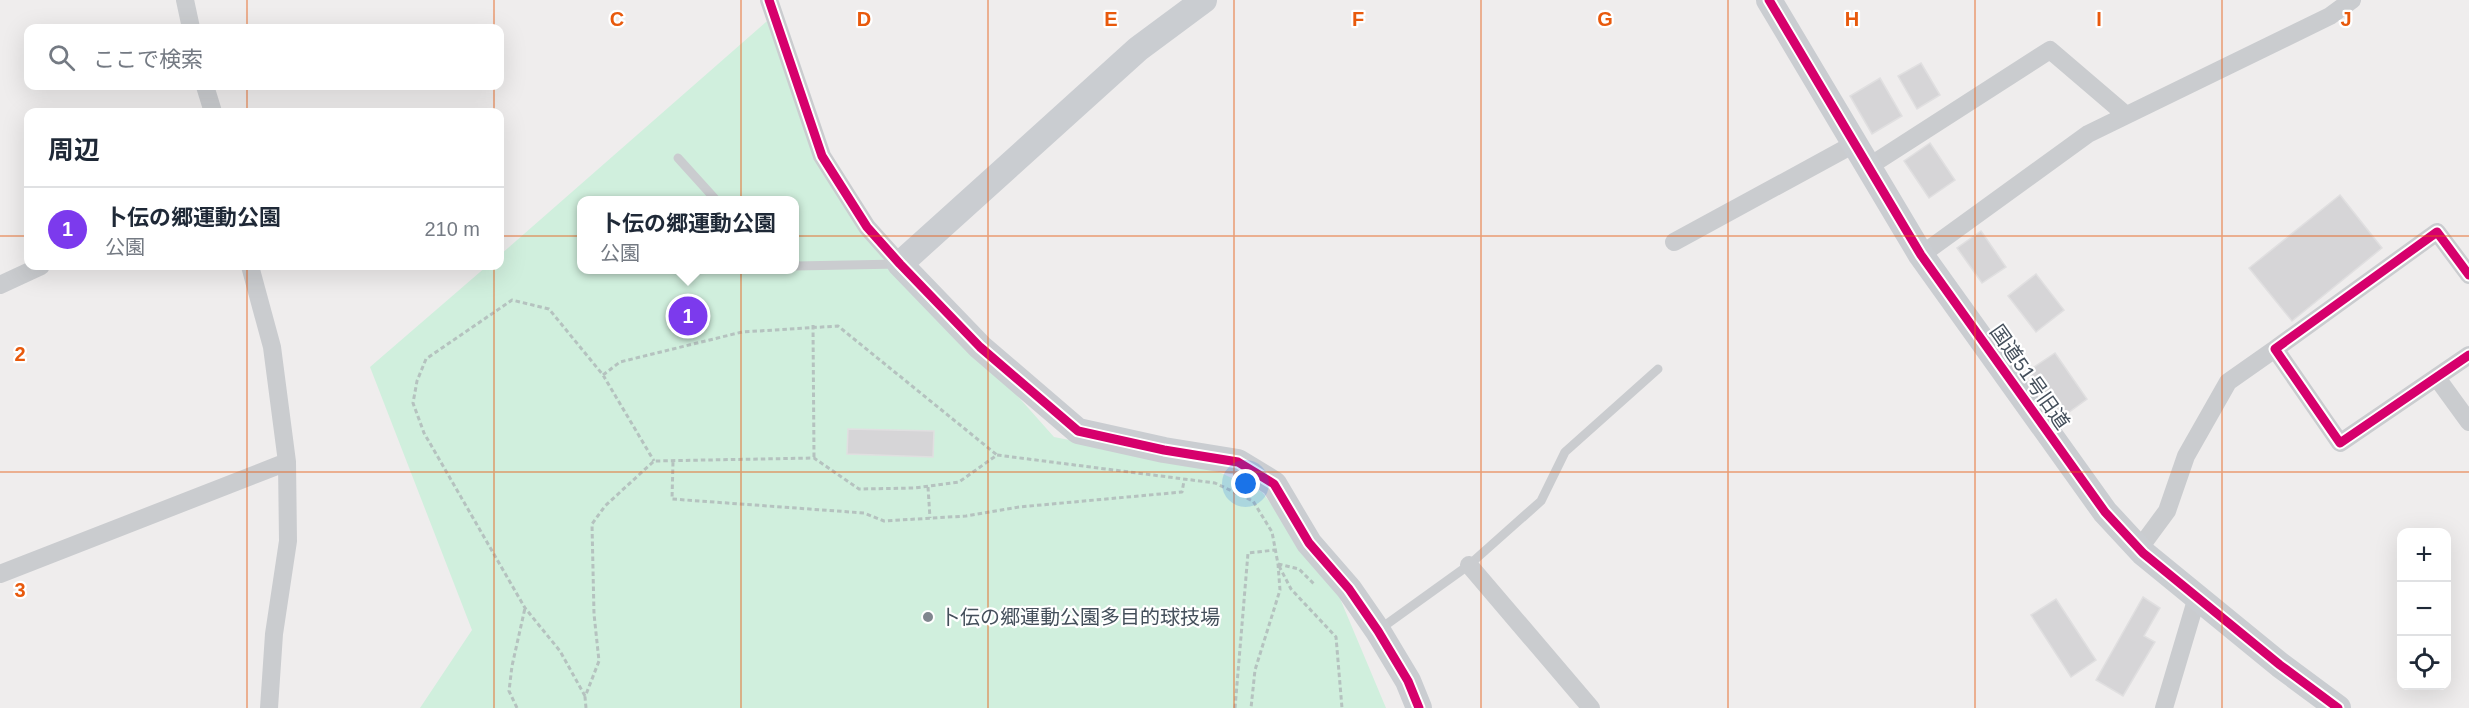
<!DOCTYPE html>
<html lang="ja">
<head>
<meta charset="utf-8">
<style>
	body { margin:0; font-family:Helvetica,"Noto Sans JP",sans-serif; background:#f2f2f3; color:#1f2937 }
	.controls { position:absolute; right:18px; bottom:18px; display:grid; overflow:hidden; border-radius:12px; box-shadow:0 6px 24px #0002 }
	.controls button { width:54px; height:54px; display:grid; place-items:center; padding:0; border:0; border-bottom:2px solid #e0e1e3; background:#fff; color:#1f2937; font:30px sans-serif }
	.you { position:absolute; left:1246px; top:484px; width:21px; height:21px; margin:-15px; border:4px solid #fff; border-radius:50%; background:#1a73e8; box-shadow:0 0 0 9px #1a73e833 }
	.badge { display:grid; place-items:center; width:39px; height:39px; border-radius:50%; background:#7c3aed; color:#fff; font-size:20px; font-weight:700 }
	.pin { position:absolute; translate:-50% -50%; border:3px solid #fff; box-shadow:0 2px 6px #0006 }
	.popup { position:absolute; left:577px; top:196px; width:222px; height:78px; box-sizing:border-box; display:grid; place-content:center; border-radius:12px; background:#fff; filter:drop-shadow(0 2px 4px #0005); font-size:20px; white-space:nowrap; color:#747a83 }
	.popup b { font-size:22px; color:#1f2937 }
	.popup::after { content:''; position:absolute; left:50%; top:100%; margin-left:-12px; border:12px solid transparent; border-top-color:#fff }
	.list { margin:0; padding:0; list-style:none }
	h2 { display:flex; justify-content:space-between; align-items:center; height:78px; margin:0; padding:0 24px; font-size:26px }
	h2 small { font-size:20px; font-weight:400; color:#747a83 }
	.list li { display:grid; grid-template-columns:39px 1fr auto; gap:18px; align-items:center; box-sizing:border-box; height:84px; padding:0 24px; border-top:2px solid #e0e1e3 }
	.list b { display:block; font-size:22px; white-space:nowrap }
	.list p { margin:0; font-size:20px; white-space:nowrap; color:#747a83 }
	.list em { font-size:20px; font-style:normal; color:#747a83 }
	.icon { flex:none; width:33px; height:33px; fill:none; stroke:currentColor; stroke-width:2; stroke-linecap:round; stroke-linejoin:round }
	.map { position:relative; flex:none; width:2469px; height:708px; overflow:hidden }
	.search { position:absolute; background:#fff; box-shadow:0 6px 24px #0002; left:24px; top:24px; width:480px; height:66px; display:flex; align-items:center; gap:15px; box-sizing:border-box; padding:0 21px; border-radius:12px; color:#747a83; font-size:22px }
	.panel { position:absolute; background:#fff; box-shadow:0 6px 24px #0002; left:24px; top:108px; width:480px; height:162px; border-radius:12px }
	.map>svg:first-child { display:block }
	.green { fill:#d0efdd; fill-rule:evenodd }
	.building { fill:#d6d5d7; stroke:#e0dfe0; stroke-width:1.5 }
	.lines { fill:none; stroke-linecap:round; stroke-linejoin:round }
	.path { stroke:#b5c2bf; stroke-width:3; stroke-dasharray:4.5 3; stroke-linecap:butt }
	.lane { stroke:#cacccf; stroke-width:9 }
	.street { stroke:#cacccf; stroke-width:18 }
	.secondary { stroke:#cacdd1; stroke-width:26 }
	.cycleway-casing { stroke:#fff; stroke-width:13 }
	.cycleway { stroke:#d6006c; stroke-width:9 }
	.grid { fill:none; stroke:#e8590c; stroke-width:1.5; stroke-opacity:0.55 }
	.poi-dot { fill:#80868e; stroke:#fff; stroke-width:2 }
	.labels { text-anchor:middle; stroke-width:4.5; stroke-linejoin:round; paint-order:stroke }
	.street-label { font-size:20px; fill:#444f5b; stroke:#fff }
	.poi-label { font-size:20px; fill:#444f5b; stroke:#fff; text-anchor:start }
	.grid-label { font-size:20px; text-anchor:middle; font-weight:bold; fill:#e8590c; stroke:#fff; stroke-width:4.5; stroke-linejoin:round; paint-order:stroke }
</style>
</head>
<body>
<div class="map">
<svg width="2469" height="708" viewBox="0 0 2469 708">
	<rect width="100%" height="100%" fill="#efeded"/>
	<path class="green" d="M 775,14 L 822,156 L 867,227 L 1054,437 L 1208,467 L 1262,492 L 1336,589 L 1386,708 L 420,708 L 472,630 L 370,367 L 487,266 L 500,266 L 500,255 ZM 582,200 L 795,200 L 795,270 L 582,270 Z"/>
	<path class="building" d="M 1921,63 L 1940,95 L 1917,109 L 1898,76 Z
		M 1880,78 L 1902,116 L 1872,134 L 1850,96 Z
		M 1930,143 L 1955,180 L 1929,198 L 1904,161 Z
		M 2340,195 L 2382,248 L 2292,321 L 2249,268 Z
		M 1981,231 L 2006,267 L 1982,283 L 1957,248 Z
		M 2036,274 L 2064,310 L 2036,332 L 2008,296 Z
		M 2055,353 L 2087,399 L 2061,418 L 2028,371 Z
		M 848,429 L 934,431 L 933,457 L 847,454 Z
		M 2143,597 L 2160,608 L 2144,636 L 2155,642 L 2123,696 L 2096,680 Z
		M 2056,599 L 2096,660 L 2071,677 L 2031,615 Z"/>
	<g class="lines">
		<path class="path" d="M 813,325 L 814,458
			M 603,375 L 620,362 L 742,332 L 838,326 L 997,455
			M 673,462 L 672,499 L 864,513 L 884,521 L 966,516 L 1019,507 L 1182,492 L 1184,481
			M 928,487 L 930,518
			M 1278,564 L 1299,569 L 1315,585
			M 1279,566 L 1291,589 L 1336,637 L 1342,708
			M 585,696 L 560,651 L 525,608 L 424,433 L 413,403 L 417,381 L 426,359 L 512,300 L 549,309 L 603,375 L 654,461
			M 517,708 L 509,691 L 512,666 L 525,608
			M 586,708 L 585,697 L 599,661 L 594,614 L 592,524 L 605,506 L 654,461 L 814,458 L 859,489 L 915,488 L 959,482 L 997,455 L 1215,483 L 1253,501 L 1272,532 L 1278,564 L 1280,590 L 1255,670 L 1251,708
			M 1235,708 L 1248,553 L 1275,550"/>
		<path class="lane" d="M 678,158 L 716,200
			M 795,266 L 900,264
			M 1380,629 L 1469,565 L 1541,501 L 1565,452 L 1658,369"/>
		<path class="street" d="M 185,0 L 191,28
			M 769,0 L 822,156 L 867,227 L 900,264
			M 205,86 L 213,112
			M 1868,167 L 2050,50 L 2126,115
			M 1674,242 L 1854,144
			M 1921,255 L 2088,134 L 2330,16 L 2352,0
			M 250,266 L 272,347 L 287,462 L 288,541 L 274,634 L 269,708
			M 2469,275 L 2437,232 L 2275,349 L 2340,443 L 2469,355
			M 0,285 L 41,266
			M 2437,378 L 2469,422
			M 2139,549 L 2167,511 L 2186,456 L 2228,382 L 2275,349
			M 1469,565 L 1591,708
			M 0,574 L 287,462
			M 2164,708 L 2197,597"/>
		<path class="secondary" d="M 1204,0 L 1138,49 L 900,264 L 980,347 L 1078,431 L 1164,450 L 1238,462 L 1274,484 L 1309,543 L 1349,589 L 1378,631 L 1408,681 L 1419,708
			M 1769,0 L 1921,255 L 2105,512 L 2143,553 L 2280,665 L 2338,708"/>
		<g class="cycleway-casing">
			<path id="cycleway" d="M 769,0 L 822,156 L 867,227 L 900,264 L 980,347 L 1078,431 L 1164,450 L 1238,462 L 1274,484 L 1309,543 L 1349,589 L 1378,631 L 1408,681 L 1419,708
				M 1769,0 L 1921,255 L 2105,512 L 2143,553 L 2280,665 L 2338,708
				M 2469,275 L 2437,232 L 2275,349 L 2340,443 L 2469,355"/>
		</g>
		<use href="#cycleway" class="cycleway"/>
	</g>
	<path class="grid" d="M 247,0 L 247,28M 494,0 L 494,28M 741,0 L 741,708M 988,0 L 988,708M 1234,0 L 1234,708M 1481,0 L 1481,708M 1728,0 L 1728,708M 1975,0 L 1975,708M 2222,0 L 2222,708M 247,86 L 247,112M 494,86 L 494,112M 0,236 L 28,236M 500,236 L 2469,236M 247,266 L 247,708M 494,266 L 494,708M 0,472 L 2469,472"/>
	<circle class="poi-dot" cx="928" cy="617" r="6"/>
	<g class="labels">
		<g class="street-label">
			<text transform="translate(2030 377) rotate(55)" y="7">国道51号旧道</text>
		</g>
		<g class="poi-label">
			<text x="940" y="624">卜伝の郷運動公園多目的球技場</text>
		</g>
	</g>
	<g class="grid-label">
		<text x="617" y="26">C</text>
		<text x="864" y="26">D</text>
		<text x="1111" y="26">E</text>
		<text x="1358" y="26">F</text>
		<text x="1605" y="26">G</text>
		<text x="1852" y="26">H</text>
		<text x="2099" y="26">I</text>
		<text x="2346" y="26">J</text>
		<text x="20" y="361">2</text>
		<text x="20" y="597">3</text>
	</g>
</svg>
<div class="controls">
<button>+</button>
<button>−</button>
<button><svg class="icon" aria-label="locate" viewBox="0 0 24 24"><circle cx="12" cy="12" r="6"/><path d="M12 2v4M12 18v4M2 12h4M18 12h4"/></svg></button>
</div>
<div class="you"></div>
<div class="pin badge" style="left:688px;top:316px">1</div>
<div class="popup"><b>卜伝の郷運動公園</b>公園</div>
<div class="search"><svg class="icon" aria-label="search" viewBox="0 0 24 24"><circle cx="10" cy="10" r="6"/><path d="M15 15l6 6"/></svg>ここで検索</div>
<section class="panel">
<h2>周辺<small></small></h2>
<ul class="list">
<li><span class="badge">1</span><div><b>卜伝の郷運動公園</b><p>公園</p></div><em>210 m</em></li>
</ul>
</section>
</div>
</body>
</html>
